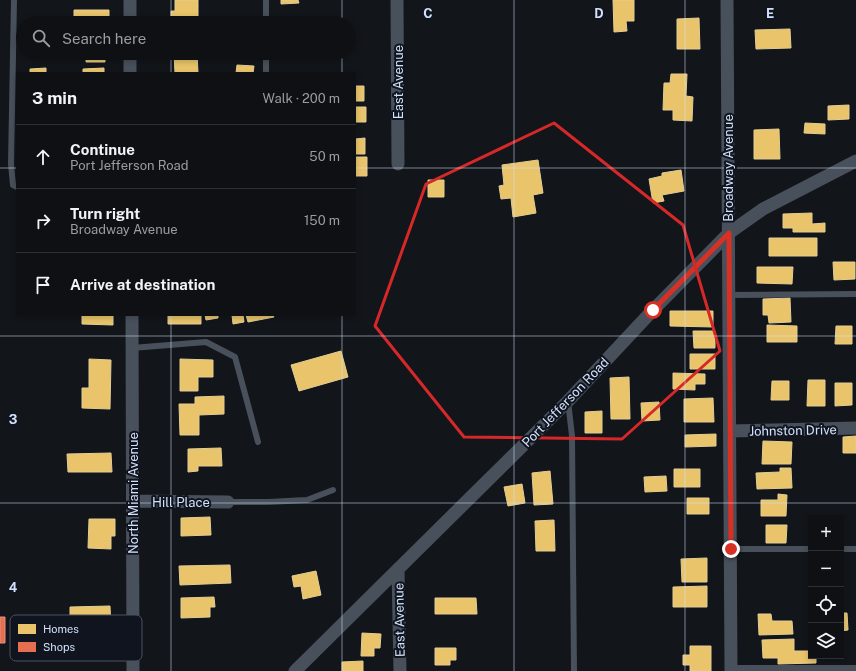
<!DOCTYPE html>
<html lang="en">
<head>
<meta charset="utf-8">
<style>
	body { margin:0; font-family:"Public Sans",sans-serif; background:#1c1e22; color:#f1f3f6 }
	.controls { position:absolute; right:12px; bottom:12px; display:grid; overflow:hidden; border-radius:0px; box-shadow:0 2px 6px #0003 }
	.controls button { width:36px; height:36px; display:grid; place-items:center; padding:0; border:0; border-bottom:1px solid #2e3034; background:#0e1014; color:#f1f3f6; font:20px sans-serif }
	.stop { position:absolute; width:12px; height:12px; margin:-9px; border:3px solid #d93025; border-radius:50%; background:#fff }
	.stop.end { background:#d93025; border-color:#fff; box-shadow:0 1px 4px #0008 }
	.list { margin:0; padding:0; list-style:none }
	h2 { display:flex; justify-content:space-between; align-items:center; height:52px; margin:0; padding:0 16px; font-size:17px }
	h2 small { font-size:13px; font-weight:400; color:#9b9da0 }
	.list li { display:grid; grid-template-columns:26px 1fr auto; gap:12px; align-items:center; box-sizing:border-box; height:64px; padding:0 16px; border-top:1px solid #2e3034 }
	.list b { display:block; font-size:15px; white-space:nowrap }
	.list p { margin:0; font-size:13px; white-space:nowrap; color:#9b9da0 }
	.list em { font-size:13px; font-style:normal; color:#9b9da0 }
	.icon { flex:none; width:22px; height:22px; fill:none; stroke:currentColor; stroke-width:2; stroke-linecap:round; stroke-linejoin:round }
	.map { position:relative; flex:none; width:856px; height:671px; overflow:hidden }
	.search { position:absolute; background:#0e1014; box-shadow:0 2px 6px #0003; left:16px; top:16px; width:340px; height:44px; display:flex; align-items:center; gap:10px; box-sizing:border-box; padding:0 14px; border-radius:22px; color:#9b9da0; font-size:15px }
	.panel { position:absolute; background:#0e1014; box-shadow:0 2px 6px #0003; left:16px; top:72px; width:340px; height:244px; border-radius:0px }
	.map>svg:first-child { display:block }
	.homes { fill:#e9c46a; stroke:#e2cd95 }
	.shops { fill:#e76f51; stroke:#e19183 }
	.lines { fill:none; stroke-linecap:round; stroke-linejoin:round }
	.service { stroke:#48505b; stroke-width:6 }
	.minor { stroke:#48505b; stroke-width:13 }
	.route { stroke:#d93025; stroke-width:5 }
	.marked { fill:none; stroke:#d62828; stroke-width:3; stroke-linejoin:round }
	.grid { fill:none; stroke:#d2e1f9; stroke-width:1; stroke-opacity:0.55 }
	.labels { text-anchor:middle; stroke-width:4; stroke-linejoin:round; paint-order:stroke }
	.street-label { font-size:13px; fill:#d2e1f9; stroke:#0f141e }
	.key { fill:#0f141e; stroke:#4a5260; stroke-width:1 }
	.key-label { font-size:11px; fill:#d2e1f9 }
	.grid-label { font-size:13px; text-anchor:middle; font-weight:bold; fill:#d2e1f9; stroke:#0f141e; stroke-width:4; stroke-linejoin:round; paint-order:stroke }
</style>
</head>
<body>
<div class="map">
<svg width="856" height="671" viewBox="0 0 856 671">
	<rect width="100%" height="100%" fill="#12151a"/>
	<path class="homes" d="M 175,0 L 198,0 L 198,23 L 171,23 L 171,11 L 175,11 Z
		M 281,0 L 298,0 L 299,3 L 281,4 Z
		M 613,0 L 634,0 L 634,21 L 626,21 L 627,31 L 614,32 Z
		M 74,10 L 109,10 L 109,23 L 74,23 Z
		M 699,18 L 700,49 L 677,49 L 677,19 Z
		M 790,29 L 791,48 L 756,49 L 755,30 Z
		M 86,53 L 105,53 L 105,62 L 86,62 Z
		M 174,53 L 197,53 L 198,73 L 175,73 Z
		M 237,65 L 254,66 L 253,73 L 236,73 Z
		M 46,68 L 46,73 L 30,73 L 30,69 Z
		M 104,68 L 104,73 L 83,73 L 83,69 Z
		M 671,74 L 687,74 L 686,96 L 693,97 L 692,121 L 673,120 L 673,110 L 663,110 L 664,83 L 670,83 Z
		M 355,86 L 364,86 L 364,101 L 355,101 Z
		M 849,105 L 849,119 L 828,120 L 828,106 Z
		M 355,107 L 366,107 L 366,122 L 355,122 Z
		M 805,123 L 825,124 L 825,134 L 804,133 Z
		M 779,129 L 780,159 L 754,159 L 754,130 Z
		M 365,138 L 365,154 L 355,154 L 355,139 Z
		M 355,157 L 367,157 L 367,176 L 355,176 Z
		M 538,160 L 543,193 L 533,195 L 536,213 L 513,217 L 511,198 L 501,199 L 499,186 L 504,185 L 502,165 Z
		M 681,170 L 684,191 L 662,195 L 664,201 L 653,203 L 649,179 L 662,176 L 662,173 Z
		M 428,180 L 444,180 L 444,197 L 428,197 Z
		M 812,213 L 812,224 L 825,223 L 825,232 L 793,232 L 793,228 L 783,228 L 783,214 Z
		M 769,238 L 817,238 L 817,256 L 769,256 Z
		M 833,262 L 855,262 L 855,279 L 834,280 Z
		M 757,267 L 793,267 L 792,284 L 757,283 Z
		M 790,298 L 791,322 L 769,323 L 768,315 L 763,315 L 763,299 Z
		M 670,311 L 713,311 L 713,327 L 670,326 Z
		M 82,315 L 113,315 L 113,325 L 82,324 Z
		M 168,315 L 201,315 L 201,324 L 168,324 Z
		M 205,315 L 218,315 L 218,318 L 206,320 Z
		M 232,315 L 243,315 L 244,322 L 233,324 Z
		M 246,315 L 273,315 L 274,317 L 248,322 Z
		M 767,325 L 797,326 L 797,342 L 767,342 Z
		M 836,326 L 852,326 L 852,344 L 835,344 Z
		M 693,331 L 715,331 L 715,348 L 694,348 Z
		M 341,351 L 348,377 L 299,391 L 291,365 Z
		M 690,354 L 715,354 L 715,369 L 690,369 Z
		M 89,359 L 111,360 L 110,409 L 82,408 L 82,388 L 89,388 Z
		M 180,359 L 213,360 L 213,377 L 198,377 L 198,391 L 180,391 Z
		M 673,373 L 705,374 L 705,384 L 695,384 L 695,390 L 673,389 Z
		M 629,377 L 630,419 L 611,419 L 610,378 Z
		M 808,380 L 825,380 L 825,406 L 807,406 Z
		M 772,381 L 789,381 L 789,400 L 771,400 Z
		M 835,383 L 852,383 L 852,405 L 835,406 Z
		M 224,396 L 224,414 L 199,415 L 199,435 L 180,435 L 179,404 L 195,404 L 195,397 Z
		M 713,398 L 714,422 L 684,422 L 684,399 Z
		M 659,402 L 660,420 L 642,421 L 641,403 Z
		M 602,411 L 602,433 L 585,433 L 585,412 Z
		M 716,434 L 716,446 L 685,447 L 685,435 Z
		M 856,436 L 856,453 L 843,453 L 843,437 Z
		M 763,441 L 792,442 L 791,464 L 762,464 Z
		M 221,448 L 222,466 L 198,466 L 198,471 L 188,472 L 188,449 Z
		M 111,453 L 112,472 L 68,472 L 67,454 Z
		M 780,468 L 791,468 L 792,488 L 757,489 L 756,473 L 780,472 Z
		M 674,469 L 700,469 L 700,487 L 674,487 Z
		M 550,471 L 553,504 L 534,505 L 532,473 Z
		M 666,476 L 667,491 L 645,492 L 644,477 Z
		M 522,484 L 525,503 L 508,506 L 504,487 Z
		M 778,494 L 787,495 L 786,516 L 761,516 L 761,500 L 778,500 Z
		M 687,498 L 709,498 L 709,514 L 687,514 Z
		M 210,517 L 211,535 L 181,536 L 181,518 Z
		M 89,519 L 115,519 L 115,536 L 111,536 L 111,549 L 88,548 Z
		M 554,520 L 555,551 L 536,551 L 535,521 Z
		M 766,525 L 787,525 L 786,543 L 766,543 Z
		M 707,558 L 707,582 L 682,582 L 681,559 Z
		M 230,565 L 231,583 L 180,585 L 179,566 Z
		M 316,571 L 321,595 L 303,599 L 301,586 L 294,587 L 292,576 Z
		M 707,586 L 707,607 L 673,607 L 673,587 Z
		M 214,597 L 215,607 L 210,607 L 210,617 L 181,618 L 181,598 Z
		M 435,598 L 476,598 L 477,614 L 435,614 Z
		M 110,606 L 111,628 L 70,629 L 70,607 Z
		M 841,613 L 847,613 L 848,630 L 841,631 Z
		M 758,614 L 771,614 L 772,621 L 792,621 L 793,634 L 759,635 Z
		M 362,633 L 381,634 L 380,648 L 374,648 L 374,656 L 361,656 Z
		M 794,639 L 794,651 L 811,651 L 811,656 L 816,656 L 816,663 L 778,664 L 778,658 L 763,658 L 762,640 Z
		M 690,646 L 711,646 L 711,671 L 690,671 L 690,665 L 683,665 L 683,655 L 690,655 Z
		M 435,648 L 456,648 L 456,660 L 450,660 L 450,665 L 435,665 Z
		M 363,661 L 363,671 L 342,671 L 342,662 Z"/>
	<path class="shops" d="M 0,617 L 5,617 L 5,643 L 0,643 Z"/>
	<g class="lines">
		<path class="service" d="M 14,0 L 11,164 L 13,185 L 17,187
			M 266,23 L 266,0
			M 266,73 L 266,53
			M 729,295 L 856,294
			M 132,348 L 206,342 L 235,357 L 258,442
			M 568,401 L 572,436 L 574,671
			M 228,502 L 268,502 L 307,500 L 333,490
			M 731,549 L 811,549
			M 841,549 L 856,549
			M 731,668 L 856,668"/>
		<path class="minor" d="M 130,0 L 130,23
			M 397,0 L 398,164
			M 727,0 L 731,671
			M 130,53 L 130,73
			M 132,315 L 133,671
			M 730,431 L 856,428
			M 133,501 L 228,502
			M 398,569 L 400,671
			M 295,671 L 568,401 L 653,310 L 729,233 L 763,209 L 856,161"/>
	</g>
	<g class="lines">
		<path class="route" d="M 653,310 L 729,233 L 731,549"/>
	</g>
	<path class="marked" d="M 554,123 L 683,225 L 720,351 L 622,439 L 464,437 L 375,326 L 426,184 Z"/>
	<path class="grid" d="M 171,0 L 171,23M 342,0 L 342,23M 514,0 L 514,671M 685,0 L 685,671M 171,53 L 171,73M 342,53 L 342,73M 0,168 L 17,168M 355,168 L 856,168M 171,315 L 171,671M 342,315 L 342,671M 0,336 L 856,336M 0,503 L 856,503"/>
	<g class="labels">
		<g class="street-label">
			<text transform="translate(398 82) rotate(-90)" y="5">East Avenue</text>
			<text transform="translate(728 168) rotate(-90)" y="5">Broadway Avenue</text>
			<text transform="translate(565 402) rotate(-46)" y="5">Port Jefferson Road</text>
			<text transform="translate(793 430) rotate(-1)" y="5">Johnston Drive</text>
			<text transform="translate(133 493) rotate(-90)" y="5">North Miami Avenue</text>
			<text x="181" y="507">Hill Place</text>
			<text transform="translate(399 620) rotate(-91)" y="5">East Avenue</text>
		</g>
	</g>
	<rect x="10" y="615" width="132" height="46" rx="6" class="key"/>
	<rect x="18" y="624" width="18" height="10" fill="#e9c46a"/>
	<rect x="18" y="642" width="18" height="10" fill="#e76f51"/>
	<g class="key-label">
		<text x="43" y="633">Homes</text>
		<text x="43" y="651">Shops</text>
	</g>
	<g class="grid-label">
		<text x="428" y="18">C</text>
		<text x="599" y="18">D</text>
		<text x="770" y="18">E</text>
		<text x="13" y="424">3</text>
		<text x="13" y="592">4</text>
	</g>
</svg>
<div class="controls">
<button>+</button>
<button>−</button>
<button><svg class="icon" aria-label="locate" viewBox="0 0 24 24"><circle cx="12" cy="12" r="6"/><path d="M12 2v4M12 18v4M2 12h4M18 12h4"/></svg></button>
<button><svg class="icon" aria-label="layers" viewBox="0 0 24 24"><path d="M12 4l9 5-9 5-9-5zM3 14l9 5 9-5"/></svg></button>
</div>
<div class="stop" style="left:653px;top:310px"></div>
<div class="stop end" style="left:731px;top:549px"></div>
<div class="search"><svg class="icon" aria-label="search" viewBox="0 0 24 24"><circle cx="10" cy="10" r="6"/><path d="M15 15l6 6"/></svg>Search here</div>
<section class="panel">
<h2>3 min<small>Walk · 200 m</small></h2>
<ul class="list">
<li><svg class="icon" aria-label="ahead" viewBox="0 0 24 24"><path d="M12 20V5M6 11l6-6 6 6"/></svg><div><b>Continue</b><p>Port Jefferson Road</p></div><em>50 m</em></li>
<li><svg class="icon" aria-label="right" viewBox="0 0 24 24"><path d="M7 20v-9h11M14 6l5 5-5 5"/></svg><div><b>Turn right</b><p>Broadway Avenue</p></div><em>150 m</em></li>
<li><svg class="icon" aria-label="arrive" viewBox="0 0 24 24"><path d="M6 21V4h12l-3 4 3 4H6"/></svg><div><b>Arrive at destination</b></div></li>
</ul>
</section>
</div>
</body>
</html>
